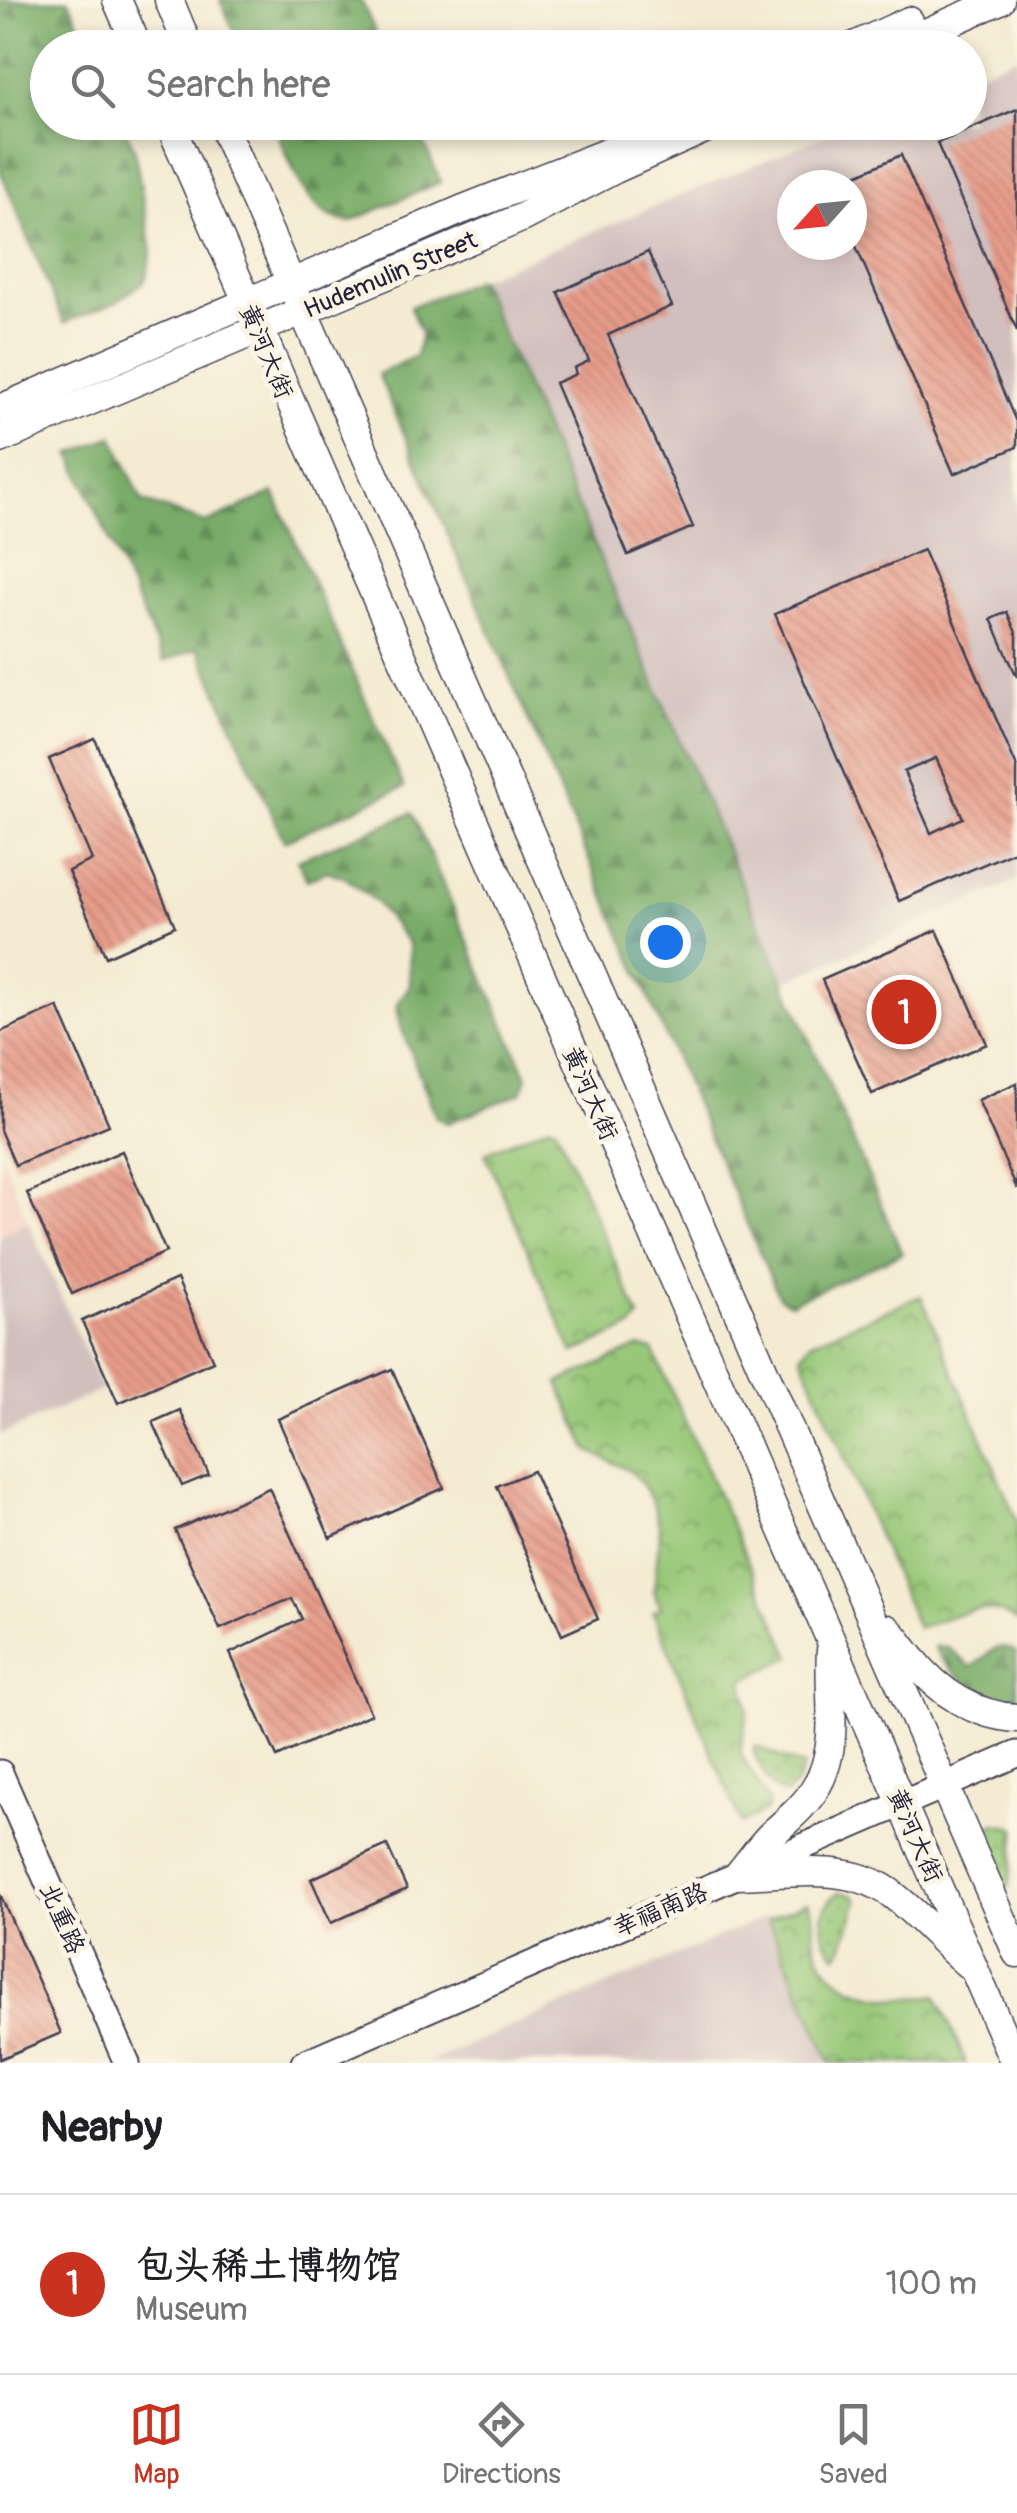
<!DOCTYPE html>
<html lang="en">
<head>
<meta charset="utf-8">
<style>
	body { margin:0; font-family:Pangolin,"LXGW WenKai TC",sans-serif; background:#f2f2f2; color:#202124 }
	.compass { position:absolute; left:777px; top:170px; width:90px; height:90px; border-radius:50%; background:#fff; box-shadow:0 5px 15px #0003; rotate:243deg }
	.you { position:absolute; left:665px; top:942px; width:35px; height:35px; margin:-25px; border:8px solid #fff; border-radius:50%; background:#1a73e8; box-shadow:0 0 0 15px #1a73e833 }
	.badge { display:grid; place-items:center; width:65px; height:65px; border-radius:50%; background:#c8321e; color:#fff; font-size:32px; font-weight:700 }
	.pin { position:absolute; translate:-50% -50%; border:5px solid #fff; box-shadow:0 2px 10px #0006 }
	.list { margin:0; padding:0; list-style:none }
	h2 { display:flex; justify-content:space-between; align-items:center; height:130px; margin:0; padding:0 40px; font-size:42px }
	h2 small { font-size:32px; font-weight:400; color:#757577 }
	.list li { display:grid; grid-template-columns:65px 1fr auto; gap:30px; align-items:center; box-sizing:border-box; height:180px; padding:0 40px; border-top:2px solid #e0e0e0 }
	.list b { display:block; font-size:38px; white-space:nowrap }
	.list p { margin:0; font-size:32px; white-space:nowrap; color:#757577 }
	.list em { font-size:32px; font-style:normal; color:#757577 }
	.icon { flex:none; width:55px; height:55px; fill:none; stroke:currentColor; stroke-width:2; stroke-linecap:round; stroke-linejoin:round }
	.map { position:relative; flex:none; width:1017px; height:2063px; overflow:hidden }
	.search { position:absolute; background:#fff; box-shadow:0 5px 15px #0003; left:30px; right:30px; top:30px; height:110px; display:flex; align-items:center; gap:25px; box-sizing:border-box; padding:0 35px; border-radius:55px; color:#757577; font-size:38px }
	.sheet { height:310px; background:#fff }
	nav { display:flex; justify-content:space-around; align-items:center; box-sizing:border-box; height:140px; border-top:2px solid #e0e0e0; background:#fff; font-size:28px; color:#757577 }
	nav a { display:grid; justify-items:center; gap:5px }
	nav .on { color:#c8321e }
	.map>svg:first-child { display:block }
	.built { fill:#f6d2c4 }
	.industrial { fill:#d1bfbe; fill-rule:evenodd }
	.grass { fill:url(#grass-dots); stroke:#5c7459; stroke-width:2.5 }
	.forest { fill:url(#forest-firs); stroke:#4d6752; stroke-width:2.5 }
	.park { fill:url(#park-crowns); stroke:#5c7459; stroke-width:2.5 }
	.building { fill:url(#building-back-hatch); fill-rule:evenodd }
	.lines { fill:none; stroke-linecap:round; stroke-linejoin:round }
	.secondary-casing { stroke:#424052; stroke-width:29 }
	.primary-casing { stroke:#424052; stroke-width:31 }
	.secondary { stroke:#fff; stroke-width:25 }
	.primary { stroke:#fff; stroke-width:28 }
	.labels { text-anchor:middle; stroke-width:10; stroke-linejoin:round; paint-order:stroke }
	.street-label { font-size:25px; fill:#22223b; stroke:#fcf5e5 }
</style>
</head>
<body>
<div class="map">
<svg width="1017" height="2063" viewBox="0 0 1017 2063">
	<defs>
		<pattern id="grass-dots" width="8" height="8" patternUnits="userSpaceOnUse" patternTransform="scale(2.5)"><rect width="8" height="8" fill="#96c777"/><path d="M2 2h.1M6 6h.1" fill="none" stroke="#7aa163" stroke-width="1.8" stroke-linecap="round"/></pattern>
		<pattern id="forest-firs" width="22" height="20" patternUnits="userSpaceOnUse" patternTransform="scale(2.5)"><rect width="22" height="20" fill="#78ac68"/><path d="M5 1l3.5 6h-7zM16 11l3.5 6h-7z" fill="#628c57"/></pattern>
		<pattern id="park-crowns" width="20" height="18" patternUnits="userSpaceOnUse" patternTransform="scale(2.5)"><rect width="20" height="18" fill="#96c777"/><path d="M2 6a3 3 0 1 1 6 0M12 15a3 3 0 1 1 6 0" fill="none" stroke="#7aa163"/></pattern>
		<pattern id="building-back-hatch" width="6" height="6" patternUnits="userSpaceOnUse" patternTransform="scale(2.5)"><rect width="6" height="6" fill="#e89c8a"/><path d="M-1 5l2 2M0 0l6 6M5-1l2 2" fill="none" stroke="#bc7f72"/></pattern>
	</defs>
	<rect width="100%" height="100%" fill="#fcf5e5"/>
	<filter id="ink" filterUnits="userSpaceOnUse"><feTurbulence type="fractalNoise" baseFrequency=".01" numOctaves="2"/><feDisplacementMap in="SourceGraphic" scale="20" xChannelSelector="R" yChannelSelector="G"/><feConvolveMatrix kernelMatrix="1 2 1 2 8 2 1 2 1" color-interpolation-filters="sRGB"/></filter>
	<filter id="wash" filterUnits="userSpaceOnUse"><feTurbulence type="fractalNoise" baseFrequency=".0048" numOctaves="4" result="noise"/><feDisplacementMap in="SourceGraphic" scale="40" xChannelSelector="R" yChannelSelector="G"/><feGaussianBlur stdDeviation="2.25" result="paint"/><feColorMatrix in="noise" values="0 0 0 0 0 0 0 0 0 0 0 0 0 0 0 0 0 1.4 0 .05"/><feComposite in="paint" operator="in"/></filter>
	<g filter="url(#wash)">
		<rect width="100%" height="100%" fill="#f4ebd2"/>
		<path class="built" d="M 0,1151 L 28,1222 L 0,1235 Z"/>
		<path class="industrial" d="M 1017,56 L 1017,880 L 784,982 L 479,279 L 856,123 L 970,122 L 970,76 ZM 792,185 L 852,185 L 852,245 L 792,245 Z
			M 28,1222 L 102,1390 L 0,1435 L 0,1235 Z
			M 767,1916 L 831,2063 L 427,2063 Z"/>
		<path class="grass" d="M 755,1746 L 804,1767 L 798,1782 L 787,1794 C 768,1791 761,1767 753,1751 Z
			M 996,1824 L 1016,1828 L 1009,1887 L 1003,1884 L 981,1830 Z
			M 839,1892 L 854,1895 L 858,1901 L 841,1951 L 837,1955 C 816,1940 818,1906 839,1892 Z"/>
		<path class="forest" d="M 0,0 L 69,0 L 90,47 L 48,48 L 48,122 L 122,123 L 134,148 L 152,251 L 145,281 L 116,302 L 64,323 L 0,170 Z
			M 220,0 L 361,0 L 382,47 L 241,47 Z
			M 274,123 L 415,123 L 441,182 L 349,222 C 304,217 289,158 274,123 Z
			M 479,279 L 902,1253 L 790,1303 L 779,1297 L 378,374 L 416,356 L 421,334 L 410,307 Z
			M 113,436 L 142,501 L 206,523 L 274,493 L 404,787 L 284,841 L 198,648 L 164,662 L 71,454 Z
			M 412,813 L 527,1077 L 521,1093 L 447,1123 L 436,1117 L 399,1022 L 397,1004 L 410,985 L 409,944 L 375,901 L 346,878 L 327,871 L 307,880 L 298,860 Z
			M 938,1646 L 948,1647 L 970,1667 C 987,1660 992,1638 1016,1652 L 1017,1698 C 982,1697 951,1678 934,1647 Z"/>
		<path class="park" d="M 550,1125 L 556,1127 L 639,1317 L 632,1327 L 573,1353 L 485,1153 Z
			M 921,1296 L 1017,1521 L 1017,1622 C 983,1595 952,1618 917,1628 L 801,1355 L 811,1342 Z
			M 639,1347 L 653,1350 L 791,1657 L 743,1680 L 748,1709 L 740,1753 L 769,1803 L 766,1811 L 741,1823 L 653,1612 L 661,1608 L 654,1592 L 660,1529 L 653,1503 L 643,1485 L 630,1471 L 588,1450 L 558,1383 Z
			M 807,1902 C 818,1915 811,1931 816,1947 C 834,1999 892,2003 937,1995 L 966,2063 L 831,2063 L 768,1919 Z"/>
		<g id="blocks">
			<path class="building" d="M 1017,109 L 1017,331 L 937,143 Z
				M 901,155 L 1017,424 L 1017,447 L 954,474 L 852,237 L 852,177 Z
				M 648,252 L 672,306 L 608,335 L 693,527 L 628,555 L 555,383 L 576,374 L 574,368 L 589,361 L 558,292 Z
				M 923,550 L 1017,767 L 1017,850 L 899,901 L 775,614 ZM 936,758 L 963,818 L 931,833 L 904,772 Z
				M 1007,612 L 1017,635 L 1017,677 L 991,619 Z
				M 95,739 L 175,926 L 106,957 L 68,871 L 92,860 L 49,759 Z
				M 937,930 L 987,1044 L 872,1094 L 822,980 Z
				M 58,1007 L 109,1125 L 15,1165 L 0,1130 L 0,1032 Z
				M 1017,1083 L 1017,1189 L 978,1100 Z
				M 122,1151 L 166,1252 L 72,1294 L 27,1193 Z
				M 177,1279 L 213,1361 L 118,1403 L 82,1321 Z
				M 392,1369 L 444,1488 L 330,1538 L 278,1419 Z
				M 180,1410 L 209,1475 L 182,1486 L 153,1422 Z
				M 533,1471 L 598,1619 L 562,1635 L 497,1486 Z
				M 269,1488 L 371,1714 L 277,1757 L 230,1653 L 302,1619 L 292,1598 L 220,1629 L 175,1530 Z
				M 387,1845 L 407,1889 L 331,1923 L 311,1879 Z
				M 0,1894 L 61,2033 L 0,2059 Z"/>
		</g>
	</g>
	<g filter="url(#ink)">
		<use href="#blocks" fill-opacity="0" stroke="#424052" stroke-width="2.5"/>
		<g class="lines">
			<g class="secondary-casing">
				<path id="secondary" d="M 0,1773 L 127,2063
					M 304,2063 L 1017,1754"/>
			</g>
			<g class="primary-casing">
				<path id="primary" d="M 117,0 L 138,48
					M 169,0 L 189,48
					M 850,48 L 909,21
					M 892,48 L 1000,0
					M 169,122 L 1015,2063
					M 221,122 L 1017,1953
					M 0,409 L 461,210 L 629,144
					M 0,439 L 521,218 L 615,169 L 720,122
					M 887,1629 C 897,1638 904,1650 913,1660 C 939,1692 975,1716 1017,1718
					M 738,1875 C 787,1874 846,1862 889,1892 C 918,1913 941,1942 969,1965
					M 738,1875 C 749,1862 760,1845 773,1833 C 807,1803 827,1785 831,1736 C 833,1708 829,1679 831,1650"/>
			</g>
			<use href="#secondary" class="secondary"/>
			<use href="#primary" class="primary"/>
		</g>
	</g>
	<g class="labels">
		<g class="street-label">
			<text transform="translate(390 274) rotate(-23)" y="9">Hudemulin Street</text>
			<text transform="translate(267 351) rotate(67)" y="9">黄河大街</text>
			<text transform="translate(591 1093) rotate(66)" y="9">黄河大街</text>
			<text transform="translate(916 1835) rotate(66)" y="9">黄河大街</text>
			<text transform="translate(660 1909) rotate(-23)" y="9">幸福南路</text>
			<text transform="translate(63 1918) rotate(66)" y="9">北重路</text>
		</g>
	</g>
</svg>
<svg class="compass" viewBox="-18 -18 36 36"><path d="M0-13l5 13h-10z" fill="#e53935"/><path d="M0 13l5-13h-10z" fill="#757577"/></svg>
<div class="you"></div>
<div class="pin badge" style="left:904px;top:1012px">1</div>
<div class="search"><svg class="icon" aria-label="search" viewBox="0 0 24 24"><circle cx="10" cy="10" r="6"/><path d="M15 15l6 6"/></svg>Search here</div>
</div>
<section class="sheet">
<h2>Nearby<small></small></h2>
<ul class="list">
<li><span class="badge">1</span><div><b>包头稀土博物馆</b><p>Museum</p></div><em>100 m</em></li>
</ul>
</section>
<nav>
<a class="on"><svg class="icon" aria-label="map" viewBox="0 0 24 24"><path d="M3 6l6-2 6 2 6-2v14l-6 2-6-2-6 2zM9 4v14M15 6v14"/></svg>Map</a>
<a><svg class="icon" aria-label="directions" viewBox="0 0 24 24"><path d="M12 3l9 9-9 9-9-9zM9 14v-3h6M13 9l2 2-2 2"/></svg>Directions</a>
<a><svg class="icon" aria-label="saved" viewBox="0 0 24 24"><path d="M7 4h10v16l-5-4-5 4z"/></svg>Saved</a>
</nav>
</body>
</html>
